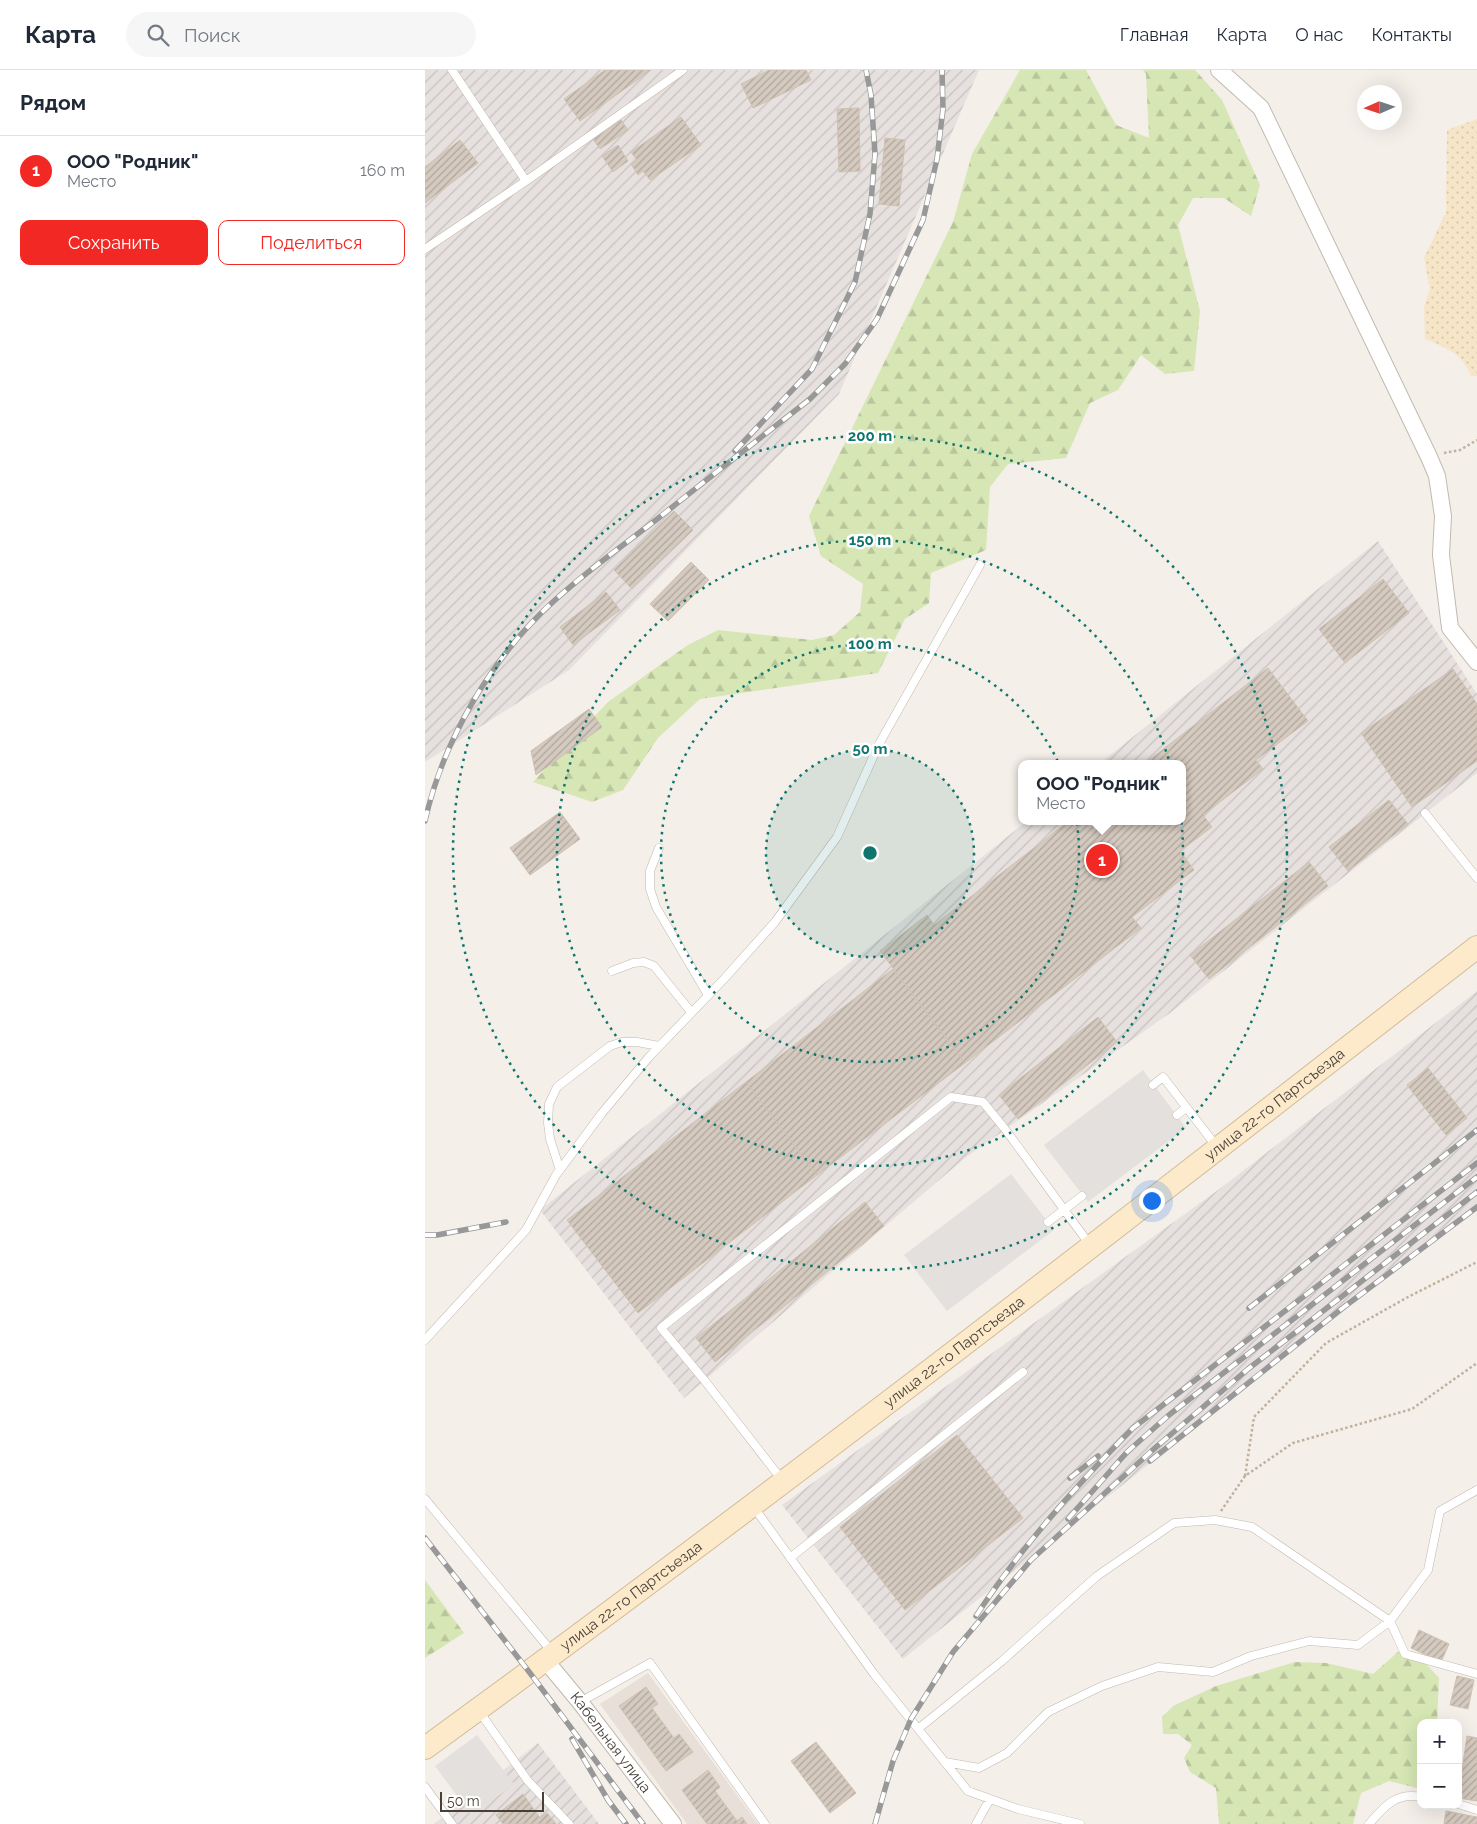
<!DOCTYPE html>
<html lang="ru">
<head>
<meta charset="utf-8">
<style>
	body { margin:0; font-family:Raleway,sans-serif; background:#f6f6f7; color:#1f2937 }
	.controls { position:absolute; right:15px; bottom:15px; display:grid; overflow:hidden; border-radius:10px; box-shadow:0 5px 20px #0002 }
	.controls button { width:45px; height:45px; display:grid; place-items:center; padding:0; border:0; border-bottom:1px solid #e0e1e3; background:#fff; color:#1f2937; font:25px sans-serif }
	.compass { position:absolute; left:932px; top:15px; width:45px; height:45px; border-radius:50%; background:#fff; box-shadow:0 5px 20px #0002; rotate:267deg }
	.scale { position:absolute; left:15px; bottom:12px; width:104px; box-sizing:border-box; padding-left:5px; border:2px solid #473f38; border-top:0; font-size:14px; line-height:18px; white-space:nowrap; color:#473f38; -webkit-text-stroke:4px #fff; paint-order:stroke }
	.you { position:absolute; left:726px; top:1130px; width:18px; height:18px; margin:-12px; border:4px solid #fff; border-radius:50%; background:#1a73e8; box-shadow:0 0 0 8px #1a73e833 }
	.badge { display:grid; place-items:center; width:32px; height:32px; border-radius:50%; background:#f12823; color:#fff; font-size:16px; font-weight:700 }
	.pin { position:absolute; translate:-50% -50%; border:2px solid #fff; box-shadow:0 1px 5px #0006 }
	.popup { position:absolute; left:593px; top:690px; width:168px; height:65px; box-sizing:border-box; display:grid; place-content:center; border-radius:10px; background:#fff; filter:drop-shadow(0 1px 4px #0005); font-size:16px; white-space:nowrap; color:#747a83 }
	.popup b { font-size:19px; color:#1f2937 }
	.popup::after { content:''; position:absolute; left:50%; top:100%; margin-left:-10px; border:10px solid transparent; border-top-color:#fff }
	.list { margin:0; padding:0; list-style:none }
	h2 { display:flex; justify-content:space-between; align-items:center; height:65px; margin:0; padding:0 20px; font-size:21px }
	h2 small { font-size:16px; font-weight:400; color:#747a83 }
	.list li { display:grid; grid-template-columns:32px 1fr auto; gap:15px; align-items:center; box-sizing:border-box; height:70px; padding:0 20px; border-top:1px solid #e0e1e3 }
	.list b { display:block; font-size:19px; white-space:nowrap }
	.list p { margin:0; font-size:16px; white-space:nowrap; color:#747a83 }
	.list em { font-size:16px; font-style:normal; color:#747a83 }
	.actions { display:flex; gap:10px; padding:15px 20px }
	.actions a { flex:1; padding:11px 0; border:1px solid #f12823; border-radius:10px; text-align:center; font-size:18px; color:#f12823 }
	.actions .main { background:#f12823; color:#fff }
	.icon { flex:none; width:28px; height:28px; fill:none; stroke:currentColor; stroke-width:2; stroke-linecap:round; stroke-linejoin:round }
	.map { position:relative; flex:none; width:1052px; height:1754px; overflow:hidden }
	header { display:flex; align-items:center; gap:30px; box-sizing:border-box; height:70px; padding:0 25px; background:#fff; border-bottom:1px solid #e0e1e3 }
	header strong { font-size:24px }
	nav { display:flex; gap:28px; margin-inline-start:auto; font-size:18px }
	.search { width:350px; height:45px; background:#f6f6f7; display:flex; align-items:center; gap:12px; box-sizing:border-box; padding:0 18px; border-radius:28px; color:#747a83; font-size:19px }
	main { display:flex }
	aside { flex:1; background:#fff }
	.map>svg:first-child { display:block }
	.residential { fill:#e8e0d8 }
	.industrial { fill:url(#industrial-furrows) }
	.forest { fill:url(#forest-firs) }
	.sand { fill:url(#sand-dots) }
	.parking { fill:#e3e0de }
	.building { fill:url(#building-hatch); stroke:#d0c1b2 }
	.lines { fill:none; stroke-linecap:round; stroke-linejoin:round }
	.lane-casing { stroke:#c2b9af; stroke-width:9 }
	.street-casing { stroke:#c2b9af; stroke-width:18 }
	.secondary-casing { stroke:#d2bc9a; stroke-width:24 }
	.path { stroke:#c0b09e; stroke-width:2.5; stroke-dasharray:2.5 2.5; stroke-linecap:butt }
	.lane { stroke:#fff; stroke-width:8 }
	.street { stroke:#fff; stroke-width:16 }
	.secondary { stroke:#fceacb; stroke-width:22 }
	.rail-casing { stroke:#989898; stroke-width:5.5 }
	.rail { stroke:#fff; stroke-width:4; stroke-dasharray:11; stroke-linecap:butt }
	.ring { fill:none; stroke:#0f766e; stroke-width:2.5; stroke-dasharray:2.5 5 }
	.labels { text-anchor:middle; stroke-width:5; stroke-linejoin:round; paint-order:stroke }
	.street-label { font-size:15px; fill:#473f38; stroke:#fff }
	.centre { fill:#0f766e; stroke:#fff; stroke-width:2.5 }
	.ring-label { font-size:15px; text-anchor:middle; font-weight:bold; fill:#0f766e; stroke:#fff; stroke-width:5; stroke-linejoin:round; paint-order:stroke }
</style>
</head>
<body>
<header>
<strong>Карта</strong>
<div class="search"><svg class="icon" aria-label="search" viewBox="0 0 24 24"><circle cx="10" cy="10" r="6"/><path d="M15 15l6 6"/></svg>Поиск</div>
<nav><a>Главная</a><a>Карта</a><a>О нас</a><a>Контакты</a></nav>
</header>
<main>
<aside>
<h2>Рядом<small></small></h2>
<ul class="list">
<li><span class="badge">1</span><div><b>ООО &quot;Родник&quot;</b><p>Место</p></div><em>160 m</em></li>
</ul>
<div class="actions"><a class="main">Сохранить</a><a>Поделиться</a></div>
</aside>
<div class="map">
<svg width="1052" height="1754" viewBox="0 0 1052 1754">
	<defs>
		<pattern id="industrial-furrows" width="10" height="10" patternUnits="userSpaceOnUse" patternTransform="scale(1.25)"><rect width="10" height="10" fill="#e6e1de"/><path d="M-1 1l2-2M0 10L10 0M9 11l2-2" fill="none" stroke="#c7c2bf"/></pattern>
		<pattern id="forest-firs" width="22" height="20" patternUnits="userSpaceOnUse" patternTransform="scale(1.25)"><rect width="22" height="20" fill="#d6e6b4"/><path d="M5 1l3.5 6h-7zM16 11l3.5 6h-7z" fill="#b9c69c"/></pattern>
		<pattern id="sand-dots" width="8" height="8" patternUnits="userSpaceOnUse" patternTransform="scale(1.25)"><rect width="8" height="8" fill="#f6e6c7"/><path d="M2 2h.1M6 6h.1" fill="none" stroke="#d4c6ac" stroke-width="1.8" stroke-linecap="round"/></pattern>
		<pattern id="building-hatch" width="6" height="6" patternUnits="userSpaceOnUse" patternTransform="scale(1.25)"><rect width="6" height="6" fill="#d5cabf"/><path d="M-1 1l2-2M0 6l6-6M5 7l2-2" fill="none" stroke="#afa59c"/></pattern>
	</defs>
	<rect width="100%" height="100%" fill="#f4efe9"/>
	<path class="residential" d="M 223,1603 L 333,1754 L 262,1754 L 175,1634 Z"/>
	<path class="industrial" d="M 0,0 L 554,0 L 414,324 L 144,600 L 0,692 Z
		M 953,471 L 1052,624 L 1052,703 L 745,943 L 540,1088 L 259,1328 L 115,1140 L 602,751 L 757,751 L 757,694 L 674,694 Z
		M 1052,921 L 1052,1134 L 478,1589 L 357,1435 L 793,1120 Z
		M 113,1673 L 174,1754 L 9,1754 Z"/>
	<path class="forest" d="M 595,0 L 661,0 L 691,55 L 724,68 L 721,4 L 718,0 L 770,0 L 797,30 L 835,115 L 826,146 L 799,128 L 768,128 L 753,155 L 775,241 L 769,301 L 740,304 L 716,285 L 693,320 L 665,333 L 641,388 L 583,394 L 565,417 L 561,480 L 506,503 L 504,533 L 480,549 L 453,603 L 275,629 L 233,668 L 198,720 L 167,732 L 108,712 L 183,632 L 263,575 L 293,560 L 387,570 L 409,565 L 435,542 L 438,514 L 396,486 L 384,446 L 528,152 L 547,84 Z
		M 0,1510 L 39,1563 L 0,1588 Z
		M 974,1581 L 992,1584 L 1014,1608 L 1012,1653 L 996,1653 L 996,1719 L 964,1711 L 936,1723 L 928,1754 L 794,1754 L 791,1718 L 765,1702 L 759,1688 L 767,1675 L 753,1664 L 738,1664 L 737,1647 L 748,1636 L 791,1616 L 870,1592 L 901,1593 L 948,1604 Z"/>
	<path class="sand" d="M 1052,49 L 1052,306 L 1046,306 C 1036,282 1023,279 1000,269 L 999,237 L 1005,219 L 999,188 L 1021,142 L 1022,60 Z"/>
	<path class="parking" d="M 718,1000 L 761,1058 L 663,1132 L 619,1075 Z
		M 586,1104 L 629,1160 L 522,1241 L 479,1185 Z
		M 52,1665 L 89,1714 L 47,1746 L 10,1696 Z"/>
	<path class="building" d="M 180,0 L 226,0 L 155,51 L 139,29 Z
		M 344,0 L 381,0 L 386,10 L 328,38 L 316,14 Z
		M 434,38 L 435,101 L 414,102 L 412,39 Z
		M 256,47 L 276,75 L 225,110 L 218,101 L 213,105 L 206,94 L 212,90 L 206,82 Z
		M 196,50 L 203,60 L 175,79 L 168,69 Z
		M 460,68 L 480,70 L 474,136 L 454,134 Z
		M 35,70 L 53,93 L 0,133 L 0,97 Z
		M 193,75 L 203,91 L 188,102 L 177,86 Z
		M 249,441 L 268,460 L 207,519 L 189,500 Z
		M 266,492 L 284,510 L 243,551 L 225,534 Z
		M 958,509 L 984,543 L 920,593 L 894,559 Z
		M 181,522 L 195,540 L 148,575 L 135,557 Z
		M 843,598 L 883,651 L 831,690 L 838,699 L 778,745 L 787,757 L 755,781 L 769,800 L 707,847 L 716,858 L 540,993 L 455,881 L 502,845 L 509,855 L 644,751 L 757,751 L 757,694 L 719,694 Z
		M 1028,599 L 1052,634 L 1052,691 L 987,737 L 936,663 Z
		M 164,639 L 177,657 L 111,705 L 106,681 Z
		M 964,730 L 983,754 L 923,801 L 904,777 Z
		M 135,742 L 155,769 L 105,805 L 85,778 Z
		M 884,792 L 903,816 L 784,909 L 765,885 Z
		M 468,899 L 540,993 L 392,1105 L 321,1012 Z
		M 673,947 L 692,972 L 593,1049 L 574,1025 Z
		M 1003,998 L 1042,1048 L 1021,1065 L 982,1015 Z
		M 321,1012 L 392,1105 L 213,1243 L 142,1150 Z
		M 440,1132 L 459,1156 L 290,1292 L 271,1268 Z
		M 532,1365 L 598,1448 L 480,1540 L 415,1457 Z
		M 994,1560 L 1024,1574 L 1016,1592 L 986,1578 Z
		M 1032,1606 L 1049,1610 L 1043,1639 L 1025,1635 Z
		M 221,1617 L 233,1634 L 227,1638 L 249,1668 L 254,1664 L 268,1682 L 241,1701 L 194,1636 Z
		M 1042,1666 L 1052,1668 L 1052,1731 L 1033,1728 Z
		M 391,1672 L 431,1723 L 405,1743 L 366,1691 Z
		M 283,1700 L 295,1717 L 290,1721 L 312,1751 L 317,1747 L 322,1754 L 282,1754 L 257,1720 Z
		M 98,1724 L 115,1748 L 122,1743 L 131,1754 L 78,1754 L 71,1745 Z
		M 1021,1741 L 1052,1747 L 1052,1754 L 1019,1754 Z"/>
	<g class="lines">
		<g class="lane-casing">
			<path id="lane" d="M 27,0 L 101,111
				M 0,179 L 101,111 L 258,0
				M 1000,743 L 1052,808
				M 234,778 L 225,801 L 225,819 L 231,837 L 283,925
				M 187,901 L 208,893 L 219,892 L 229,896 L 266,942
				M 728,1015 L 738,1007 L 792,1077
				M 752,1045 L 761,1038
				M 135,1100 L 125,1069 L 123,1053 L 124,1034 L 132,1017 L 185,976 L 197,972 L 212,972 L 234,976
				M 623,1152 L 657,1126
				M 0,1270 L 101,1160 L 131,1105 L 177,1043 L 224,987 L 299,909 L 350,852 L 412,767 L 454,674 L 555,495
				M 357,1410 L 280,1311 L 236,1258 L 526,1027 L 558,1032 L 580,1059 L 665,1175
				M 0,1429 L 128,1583
				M 328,1436 L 449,1604 L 543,1721 L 593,1739 L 655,1754
				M 365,1488 L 598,1302
				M 155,1632 L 225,1593 L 340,1754
				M 54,1641 L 103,1711 L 144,1754
				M 493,1659 L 577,1591 L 672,1506 L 749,1453 L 790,1450 L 827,1457 L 965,1551 L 980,1584 L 1052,1604
				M 520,1692 L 554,1698 L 582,1683 L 623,1642 L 677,1616 L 733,1597 L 788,1602 L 826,1586 L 884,1571 L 933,1575 L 965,1551 L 1003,1500 L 1015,1441 L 1052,1420
				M 0,1717 L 27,1754
				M 1033,1734 L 1052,1740
				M 551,1754 L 565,1729
				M 944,1754 C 959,1737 970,1722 996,1727"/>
		</g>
		<g class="street-casing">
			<g id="street">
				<path d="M 794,0 L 836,38 L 1004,387 L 1012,406 L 1018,446 L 1016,485 L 1025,558 L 1052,592"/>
				<path id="s1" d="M 121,1591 L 155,1632 L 248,1754"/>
			</g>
		</g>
		<g class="secondary-casing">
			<g id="secondary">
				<path id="s2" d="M 0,1678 C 356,1419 704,1148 1052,877"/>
			</g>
		</g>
		<path class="path" d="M 1019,383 L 1035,380 L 1052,370
			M 820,1406 L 829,1347 L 901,1273 L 983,1227 L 1052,1192
			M 796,1441 L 820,1406 L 868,1373 L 987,1339 L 1052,1293"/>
		<use href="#lane" class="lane"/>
		<use href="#street" class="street"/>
		<use href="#secondary" class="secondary"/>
		<g class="rail-casing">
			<path id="rail" d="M 310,381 L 387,299 L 430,212 L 445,144 L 450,84 L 446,25 L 441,0
				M 0,751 C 18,670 68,585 130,530 C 162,501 197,476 231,450 C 282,409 334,369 385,329 L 420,294 L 452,249 L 498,150 L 512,89 L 518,39 L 517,0
				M 0,1165 L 12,1165 L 81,1152
				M 824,1238 L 1052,1060
				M 725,1391 L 919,1237 L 1052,1137
				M 645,1408 L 673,1386
				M 643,1449 L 702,1382 L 744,1345 L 1052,1107
				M 0,1468 L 105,1603 L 218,1754
				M 551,1546 C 596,1477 651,1416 708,1358 L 1052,1093
				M 147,1669 L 183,1730 L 201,1754
				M 450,1754 L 468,1691 L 486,1649 L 528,1582 L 606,1490 L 731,1377 L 823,1299 L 1052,1122"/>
		</g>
		<use href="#rail" class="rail"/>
	</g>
	<circle cx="445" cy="783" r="104" fill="#0f766e" fill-opacity=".12"/>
	<g class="ring">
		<circle cx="445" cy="783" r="104"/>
		<circle cx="445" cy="783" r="209"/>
		<circle cx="445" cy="783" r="313"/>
		<circle cx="445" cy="783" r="417"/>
	</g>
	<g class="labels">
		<g class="street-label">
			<text dy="5" stroke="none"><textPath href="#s2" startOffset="1066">улица 22-го Партсъезда</textPath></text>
			<text dy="5" stroke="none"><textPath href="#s2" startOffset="661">улица 22-го Партсъезда</textPath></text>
			<text dy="5" stroke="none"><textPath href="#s2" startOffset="256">улица 22-го Партсъезда</textPath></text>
			<text dy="5" stroke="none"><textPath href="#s1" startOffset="104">Кабельная улица</textPath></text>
		</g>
	</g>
	<circle cx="445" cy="783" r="8" class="centre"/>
	<g class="ring-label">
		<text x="445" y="371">200 m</text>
		<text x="445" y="475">150 m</text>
		<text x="445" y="579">100 m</text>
		<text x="445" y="684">50 m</text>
	</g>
</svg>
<div class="controls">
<button>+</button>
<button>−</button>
</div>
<svg class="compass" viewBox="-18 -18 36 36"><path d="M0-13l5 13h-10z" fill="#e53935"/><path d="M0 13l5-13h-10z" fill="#747a83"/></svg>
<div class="scale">50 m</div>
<div class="you"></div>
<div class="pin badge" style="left:677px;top:790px">1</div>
<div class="popup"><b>ООО &quot;Родник&quot;</b>Место</div>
</div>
</main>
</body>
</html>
